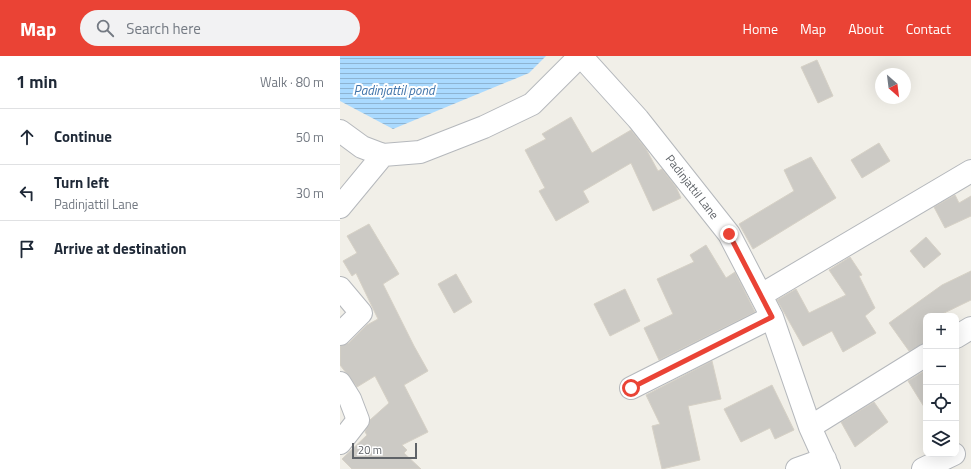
<!DOCTYPE html>
<html lang="en">
<head>
<meta charset="utf-8">
<style>
	body { margin:0; font-family:"Titillium Web",sans-serif; background:#f2f2f3; color:#1f2937 }
	.controls { position:absolute; right:12px; bottom:12px; display:grid; overflow:hidden; border-radius:8px; box-shadow:0 4px 16px #0002 }
	.controls button { width:36px; height:36px; display:grid; place-items:center; padding:0; border:0; border-bottom:1px solid #e0e1e3; background:#fff; color:#1f2937; font:20px sans-serif }
	.compass { position:absolute; left:535px; top:12px; width:36px; height:36px; border-radius:50%; background:#fff; box-shadow:0 4px 16px #0002; rotate:152deg }
	.scale { position:absolute; left:12px; bottom:10px; width:65px; box-sizing:border-box; padding-left:4px; border:2px solid #5f6368; border-top:0; font-size:11px; line-height:14px; white-space:nowrap; color:#5f6368; -webkit-text-stroke:3px #fff; paint-order:stroke }
	.stop { position:absolute; width:12px; height:12px; margin:-9px; border:3px solid #ea4335; border-radius:50%; background:#fff }
	.stop.end { background:#ea4335; border-color:#fff; box-shadow:0 1px 4px #0008 }
	.list { margin:0; padding:0; list-style:none }
	h2 { display:flex; justify-content:space-between; align-items:center; height:52px; margin:0; padding:0 16px; font-size:17px }
	h2 small { font-size:13px; font-weight:400; color:#747a83 }
	.list li { display:grid; grid-template-columns:26px 1fr auto; gap:12px; align-items:center; box-sizing:border-box; height:56px; padding:0 16px; border-top:1px solid #e0e1e3 }
	.list b { display:block; font-size:15px; white-space:nowrap }
	.list p { margin:0; font-size:13px; white-space:nowrap; color:#747a83 }
	.list em { font-size:13px; font-style:normal; color:#747a83 }
	.icon { flex:none; width:22px; height:22px; fill:none; stroke:currentColor; stroke-width:2; stroke-linecap:round; stroke-linejoin:round }
	.map { position:relative; flex:none; width:631px; height:413px; overflow:hidden }
	header { display:flex; align-items:center; gap:24px; box-sizing:border-box; height:56px; padding:0 20px; background:#ea4335; color:#fff }
	header strong { font-size:19px }
	nav { display:flex; gap:22px; margin-inline-start:auto; font-size:14px }
	.search { width:280px; height:36px; background:#f2f2f3; display:flex; align-items:center; gap:10px; box-sizing:border-box; padding:0 14px; border-radius:22px; color:#747a83; font-size:15px }
	main { display:flex }
	aside { flex:1; background:#fff }
	.map>svg:first-child { display:block }
	.water { fill:url(#water-rules) }
	.building { fill:#cccac5; stroke:#d6d1c6 }
	.lines { fill:none; stroke-linecap:round; stroke-linejoin:round }
	.minor-casing { stroke:#b5b8bc; stroke-width:24 }
	.minor { stroke:#fff; stroke-width:22 }
	.route { stroke:#ea4335; stroke-width:5 }
	.labels { text-anchor:middle; stroke-width:4; stroke-linejoin:round; paint-order:stroke }
	.street-label { font-size:12px; fill:#5f6368; stroke:#fff }
	.water-label { font-size:13px; font-style:italic; fill:#4174aa; stroke:#fff }
</style>
</head>
<body>
<header>
<strong>Map</strong>
<div class="search"><svg class="icon" aria-label="search" viewBox="0 0 24 24"><circle cx="10" cy="10" r="6"/><path d="M15 15l6 6"/></svg>Search here</div>
<nav><a>Home</a><a>Map</a><a>About</a><a>Contact</a></nav>
</header>
<main>
<aside>
<h2>1 min<small>Walk · 80 m</small></h2>
<ul class="list">
<li><svg class="icon" aria-label="ahead" viewBox="0 0 24 24"><path d="M12 20V5M6 11l6-6 6 6"/></svg><div><b>Continue</b></div><em>50 m</em></li>
<li><svg class="icon" aria-label="left" viewBox="0 0 24 24"><path d="M17 20v-9H6M10 6l-5 5 5 5"/></svg><div><b>Turn left</b><p>Padinjattil Lane</p></div><em>30 m</em></li>
<li><svg class="icon" aria-label="arrive" viewBox="0 0 24 24"><path d="M6 21V4h12l-3 4 3 4H6"/></svg><div><b>Arrive at destination</b></div></li>
</ul>
</aside>
<div class="map">
<svg width="631" height="413" viewBox="0 0 631 413">
	<defs>
		<pattern id="water-rules" width="6" height="5" patternUnits="userSpaceOnUse"><rect width="6" height="5" fill="#aadaff"/><path d="M0 2.5h6" fill="none" stroke="#8eb4d2"/></pattern>
	</defs>
	<rect width="100%" height="100%" fill="#f1efe8"/>
	<path class="water" d="M 0,0 L 206,0 L 189,17 L 53,73 L 0,45 Z"/>
	<path class="building" d="M 477,4 L 493,40 L 478,47 L 461,11 Z
		M 231,61 L 252,97 L 291,74 L 306,93 L 318,115 L 322,113 L 336,131 L 341,142 L 313,155 L 291,107 L 243,135 L 249,146 L 216,165 L 199,135 L 205,132 L 185,94 L 206,83 L 202,78 Z
		M 539,87 L 550,105 L 522,122 L 511,104 Z
		M 471,101 L 496,142 L 413,193 L 399,168 L 454,135 L 444,114 Z
		M 615,139 L 619,147 L 631,140 L 631,160 L 605,172 L 594,151 Z
		M 29,168 L 59,218 L 43,228 L 74,290 L 88,315 L 64,329 L 88,376 L 62,389 L 67,394 L 64,397 L 81,413 L 12,413 L 2,403 L 27,379 L 25,376 L 30,364 L 49,347 L 35,320 L 17,331 L 0,309 L 0,290 L 9,287 L 27,269 L 38,263 L 16,217 L 12,220 L 3,205 L 17,197 L 7,180 Z
		M 586,181 L 601,198 L 584,212 L 570,195 Z
		M 366,189 L 386,222 L 395,216 L 415,256 L 319,304 L 304,272 L 333,258 L 317,223 L 354,206 L 350,199 Z
		M 510,201 L 522,219 L 519,220 L 535,252 L 525,260 L 536,277 L 503,296 L 492,275 L 463,290 L 437,244 L 456,233 L 469,257 L 506,239 L 489,214 Z
		M 631,215 L 631,244 L 598,260 L 586,260 L 586,287 L 569,295 L 549,267 L 602,229 Z
		M 116,218 L 132,246 L 114,257 L 98,228 Z
		M 285,233 L 300,265 L 270,280 L 254,248 Z
		M 372,305 L 381,343 L 348,350 L 360,404 L 322,413 L 312,370 L 320,368 L 306,339 Z
		M 586,314 L 586,354 L 568,325 Z
		M 432,329 L 454,374 L 435,383 L 430,372 L 401,386 L 384,353 Z
		M 534,346 L 548,366 L 515,391 L 501,366 Z"/>
	<g class="lines">
		<g class="minor-casing">
			<path id="minor" d="M 241,0 L 298,63 L 389,178 L 432,261 L 470,371 L 489,413
				M 0,75 L 22,91 L 43,99 L 80,96 L 144,71 L 192,48 L 240,0
				M 0,151 L 43,99
				M 0,232 L 21,257 L 0,278
				M 421,239 L 631,115
				M 616,281 L 631,272
				M 0,327 L 10,343 L 18,364 L 0,387
				M 291,332 L 432,261
				M 470,371 L 586,299
				M 457,413 L 485,403
				M 583,413 L 614,398"/>
		</g>
		<use href="#minor" class="minor"/>
	</g>
	<g class="lines">
		<path class="route" d="M 291,332 L 432,261 L 389,178"/>
	</g>
	<g class="labels">
		<g class="street-label">
			<text transform="translate(352 131) rotate(52)" y="4">Padinjattil Lane</text>
		</g>
		<g class="water-label">
			<text x="54" y="39">Padinjattil pond</text>
		</g>
	</g>
</svg>
<div class="controls">
<button>+</button>
<button>−</button>
<button><svg class="icon" aria-label="locate" viewBox="0 0 24 24"><circle cx="12" cy="12" r="6"/><path d="M12 2v4M12 18v4M2 12h4M18 12h4"/></svg></button>
<button><svg class="icon" aria-label="layers" viewBox="0 0 24 24"><path d="M12 4l9 5-9 5-9-5zM3 14l9 5 9-5"/></svg></button>
</div>
<svg class="compass" viewBox="-18 -18 36 36"><path d="M0-13l5 13h-10z" fill="#e53935"/><path d="M0 13l5-13h-10z" fill="#747a83"/></svg>
<div class="scale">20 m</div>
<div class="stop" style="left:291px;top:332px"></div>
<div class="stop end" style="left:389px;top:178px"></div>
</div>
</main>
</body>
</html>
